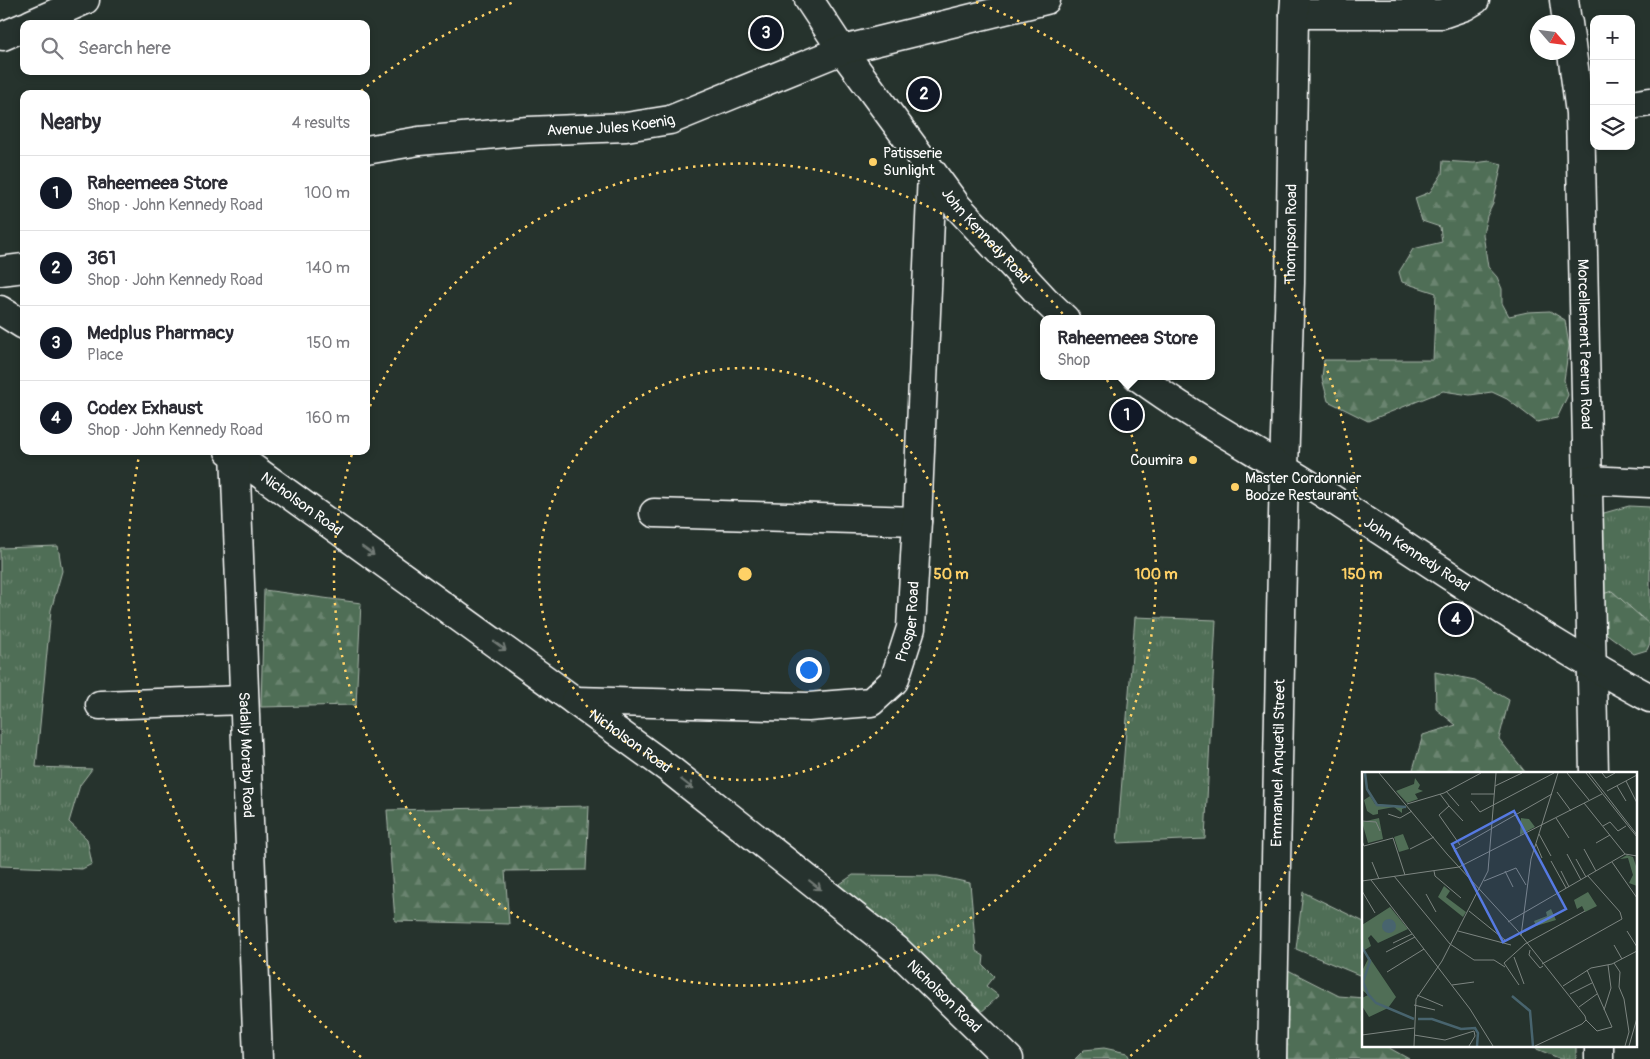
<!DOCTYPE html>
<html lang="en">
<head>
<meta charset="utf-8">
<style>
	body { margin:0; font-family:Pangolin,sans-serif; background:#f7f7f7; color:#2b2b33 }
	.controls { position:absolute; right:15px; top:15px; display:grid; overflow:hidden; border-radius:10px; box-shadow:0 2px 8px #0003 }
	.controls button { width:45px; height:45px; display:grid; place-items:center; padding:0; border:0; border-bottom:1px solid #e1e1e2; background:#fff; color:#2b2b33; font:25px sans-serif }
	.compass { position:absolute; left:1530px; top:15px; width:45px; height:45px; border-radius:50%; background:#fff; box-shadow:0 2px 8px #0003; rotate:118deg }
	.you { position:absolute; left:808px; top:669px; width:18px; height:18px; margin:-12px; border:4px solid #fff; border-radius:50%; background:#1a73e8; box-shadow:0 0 0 8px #1a73e833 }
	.badge { display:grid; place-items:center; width:32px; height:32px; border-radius:50%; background:#111827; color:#fff; font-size:16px; font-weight:700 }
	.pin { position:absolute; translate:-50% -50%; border:2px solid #fff; box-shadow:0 1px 5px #0006 }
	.popup { position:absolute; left:1040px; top:315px; width:175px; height:65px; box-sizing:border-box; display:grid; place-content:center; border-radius:10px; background:#fff; filter:drop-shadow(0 1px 4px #0005); font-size:16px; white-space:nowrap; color:#7c7c81 }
	.popup b { font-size:19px; color:#2b2b33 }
	.popup::after { content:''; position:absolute; left:50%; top:100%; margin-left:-10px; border:10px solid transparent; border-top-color:#fff }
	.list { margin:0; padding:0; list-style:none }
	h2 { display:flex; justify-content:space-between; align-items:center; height:65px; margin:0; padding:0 20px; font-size:21px }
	h2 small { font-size:16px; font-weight:400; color:#7c7c81 }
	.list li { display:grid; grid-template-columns:32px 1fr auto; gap:15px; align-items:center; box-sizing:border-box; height:75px; padding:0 20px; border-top:1px solid #e1e1e2 }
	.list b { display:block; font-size:19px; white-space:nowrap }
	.list p { margin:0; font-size:16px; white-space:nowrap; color:#7c7c81 }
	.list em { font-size:16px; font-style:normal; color:#7c7c81 }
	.icon { flex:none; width:28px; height:28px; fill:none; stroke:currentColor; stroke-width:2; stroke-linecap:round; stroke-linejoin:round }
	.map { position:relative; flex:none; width:1650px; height:1059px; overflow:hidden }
	.search { position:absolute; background:#fff; box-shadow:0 2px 8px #0003; left:20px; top:20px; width:350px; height:55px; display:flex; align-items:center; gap:12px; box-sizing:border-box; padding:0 18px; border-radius:10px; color:#7c7c81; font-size:19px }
	.panel { position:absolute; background:#fff; box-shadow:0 2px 8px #0003; left:20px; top:90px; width:350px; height:365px; border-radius:10px }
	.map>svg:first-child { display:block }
	.grass { fill:url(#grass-tufts); stroke:#a8b6aa }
	.forest { fill:url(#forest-firs); stroke:#a8b6aa }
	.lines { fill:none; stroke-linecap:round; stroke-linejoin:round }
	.street-casing { stroke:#fff; stroke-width:31 }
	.secondary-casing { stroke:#fff; stroke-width:31 }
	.street { stroke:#26332d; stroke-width:28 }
	.secondary { stroke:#26332d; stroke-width:28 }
	.oneway { stroke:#727a76 }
	.ring { fill:none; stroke:#ffd166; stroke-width:2.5; stroke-dasharray:2.5 5 }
	.poi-dot { fill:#ffd166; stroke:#26332d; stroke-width:2 }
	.labels { text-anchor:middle; stroke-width:4; stroke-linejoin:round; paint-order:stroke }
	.street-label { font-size:15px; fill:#fff; stroke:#26332d }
	.poi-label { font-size:15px; fill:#fff; stroke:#26332d; text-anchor:start }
	.inset-river { fill:none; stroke:#48646e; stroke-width:2.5 }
	.inset-road { fill:none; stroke:#7d8581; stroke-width:1 }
	.view { fill:#567ae2; fill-opacity:0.15; stroke:#567ae2; stroke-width:2.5 }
	.inset-edge { fill:none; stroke:#fff; stroke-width:2.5 }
	.centre { fill:#ffd166; stroke:#26332d; stroke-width:2.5 }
	.ring-label { font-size:15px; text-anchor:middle; font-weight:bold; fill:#ffd166; stroke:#26332d; stroke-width:4; stroke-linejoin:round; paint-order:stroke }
</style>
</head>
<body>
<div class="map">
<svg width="1650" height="1059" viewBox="0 0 1650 1059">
	<defs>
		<pattern id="grass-tufts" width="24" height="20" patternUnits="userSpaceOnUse" patternTransform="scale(1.25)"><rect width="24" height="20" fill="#506e56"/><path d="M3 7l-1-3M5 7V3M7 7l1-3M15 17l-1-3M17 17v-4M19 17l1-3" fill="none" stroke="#6a846f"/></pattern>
		<pattern id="forest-firs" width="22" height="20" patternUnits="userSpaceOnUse" patternTransform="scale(1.25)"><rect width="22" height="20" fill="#506e56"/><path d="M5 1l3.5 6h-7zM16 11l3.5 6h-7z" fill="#6a846f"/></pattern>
	</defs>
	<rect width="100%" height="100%" fill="#26332d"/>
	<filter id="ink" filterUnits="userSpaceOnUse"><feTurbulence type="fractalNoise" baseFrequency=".02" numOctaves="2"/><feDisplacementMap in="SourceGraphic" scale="10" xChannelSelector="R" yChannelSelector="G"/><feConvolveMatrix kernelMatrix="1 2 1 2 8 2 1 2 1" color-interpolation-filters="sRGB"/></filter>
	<g filter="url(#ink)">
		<path class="grass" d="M 1629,506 L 1650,507 L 1650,643 L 1602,601 L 1593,524 L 1604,513 Z
			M 58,546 L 62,571 L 51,610 L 36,767 L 92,769 L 80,785 L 69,822 L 87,839 L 92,864 L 82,869 L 0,866 L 0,548 Z
			M 1135,617 L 1216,620 L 1205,839 L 1117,843 Z
			M 853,875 L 938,876 L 970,883 L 976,951 L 984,956 L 983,965 L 994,976 L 986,986 L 999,996 L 979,1014 L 831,890 Z
			M 1303,892 L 1364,922 L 1364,977 L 1296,949 Z
			M 1527,1045 L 1576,1045 L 1576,1059 L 1561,1059 Z"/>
		<path class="forest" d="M 1443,161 L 1474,163 L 1490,161 L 1502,164 L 1493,204 L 1487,216 L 1483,234 L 1488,267 L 1497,277 L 1502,289 L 1502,303 L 1509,316 L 1528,312 L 1550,311 L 1565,320 L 1569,346 L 1564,380 L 1568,395 L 1557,418 L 1537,422 L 1507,399 L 1492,392 L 1470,395 L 1443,391 L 1368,421 L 1328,401 L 1322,378 L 1324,360 L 1433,360 L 1436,293 L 1402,282 L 1399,272 L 1413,249 L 1442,242 L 1440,227 L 1422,221 L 1415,198 L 1430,192 L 1442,174 Z
			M 264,590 L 361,603 L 356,705 L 261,707 Z
			M 1612,591 L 1650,625 L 1650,643 L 1647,650 L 1634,654 L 1596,626 L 1597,596 Z
			M 1435,672 L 1475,680 L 1509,700 L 1499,739 L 1526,773 L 1412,773 L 1423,735 L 1456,725 L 1436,709 Z
			M 589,806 L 586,870 L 505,871 L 509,924 L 395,921 L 387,810 Z
			M 1286,969 L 1339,996 L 1364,998 L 1364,1045 L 1384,1045 L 1409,1059 L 1287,1059 Z
			M 1104,1048 L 1127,1053 L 1130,1059 L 1075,1059 L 1084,1050 Z"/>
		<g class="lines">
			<g class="street-casing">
				<g id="street">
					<path d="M 1564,0 L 1567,22"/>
					<path d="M 1294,14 L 1442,14 L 1465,6 L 1475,0"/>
					<path id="s1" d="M 1568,23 L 1580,113 L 1594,773"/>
					<path d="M 31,24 L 85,0"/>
					<path d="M 3,36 L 24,27"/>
					<path d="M 1631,105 L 1650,102"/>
					<path d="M 0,310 L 24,325"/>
					<path id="s2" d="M 229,451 L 669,769 L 897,950 L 1009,1059"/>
					<path d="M 1587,480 L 1650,483"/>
					<path d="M 654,513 L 917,521"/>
					<path id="s3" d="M 575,701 L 808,707 L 871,702 L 894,681 L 911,628 L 917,521 L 932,173"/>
					<path d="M 100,705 L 244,700"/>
					<path d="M 1599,1045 L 1599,1059"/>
					<path id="s4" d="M 1272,1059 L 1284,468 L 1290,283 L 1294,14 L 1295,0"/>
				</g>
			</g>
			<g class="secondary-casing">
				<g id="secondary">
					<path id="s5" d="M 809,0 L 842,50 L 957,206 L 1046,301 L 1065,319"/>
					<path id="s6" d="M 366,150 L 419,141 L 528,131 L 626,127 L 670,120 L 842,50 L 1046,0"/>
					<path d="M 0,271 L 24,268"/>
					<path id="s7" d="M 1137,376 C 1198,421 1266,456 1329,497 C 1435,565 1539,638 1650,698"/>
					<path id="s8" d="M 235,451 L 258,1059"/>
				</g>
			</g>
			<use href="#street" class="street"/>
			<use href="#secondary" class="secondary"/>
		</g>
		<defs><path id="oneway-shaft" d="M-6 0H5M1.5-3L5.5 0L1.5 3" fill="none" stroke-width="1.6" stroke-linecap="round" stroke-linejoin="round" transform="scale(1.25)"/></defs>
		<g class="oneway">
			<use href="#oneway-shaft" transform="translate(368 551) rotate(36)"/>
			<use href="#oneway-shaft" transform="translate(500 646) rotate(36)"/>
			<use href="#oneway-shaft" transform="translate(687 784) rotate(38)"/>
			<use href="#oneway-shaft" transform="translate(815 885) rotate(38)"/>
		</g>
	</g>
	<g class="ring">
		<circle cx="745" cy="574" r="206"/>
		<path d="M367 413A411 411 0 1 1 352 454"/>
		<path d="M361 1057A617 617 0 0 1 139 456M361 91A617 617 0 0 1 514 2M976 2A617 617 0 0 1 1129 1057"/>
	</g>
	<g class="poi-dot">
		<circle cx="873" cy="162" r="5"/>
		<circle cx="1193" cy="460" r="5"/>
		<circle cx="1235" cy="487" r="5"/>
	</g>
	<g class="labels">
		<g class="street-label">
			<text dy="5" stroke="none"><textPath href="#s6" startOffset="246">Avenue Jules Koenig</textPath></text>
			<text dy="5" stroke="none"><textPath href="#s4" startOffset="825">Thompson Road</textPath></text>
			<text dy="5" stroke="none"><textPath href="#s5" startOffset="295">John Kennedy Road</textPath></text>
			<text dy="5" stroke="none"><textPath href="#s1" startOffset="322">Morcellement Peerun Road</textPath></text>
			<text dy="5" stroke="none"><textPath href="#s2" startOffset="90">Nicholson Road</textPath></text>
			<text dy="5" stroke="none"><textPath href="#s7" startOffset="332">John Kennedy Road</textPath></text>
			<text dy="5" stroke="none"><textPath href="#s3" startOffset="389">Prosper Road</textPath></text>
			<text dy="5" stroke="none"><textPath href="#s2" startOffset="495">Nicholson Road</textPath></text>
			<text dy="5" stroke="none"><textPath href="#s8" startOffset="304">Sadally Moraby Road</textPath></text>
			<text dy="5" stroke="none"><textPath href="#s4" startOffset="296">Emmanuel Anquetil Street</textPath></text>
			<text dy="5" stroke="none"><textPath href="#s2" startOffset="900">Nicholson Road</textPath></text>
		</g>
		<g class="poi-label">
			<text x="883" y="158">Patisserie<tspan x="883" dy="17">Sunlight</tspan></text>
			<text x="1183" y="465" text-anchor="end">Coumira</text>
			<text x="1245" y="483">Master Cordonnier<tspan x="1245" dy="17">Booze Restaurant</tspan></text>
		</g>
	</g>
	<g transform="translate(1362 772)">
		<rect width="275" height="275" fill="#26332d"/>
		<path d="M 265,83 L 271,85 L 275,97 L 275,114 L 267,111 L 271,103 L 266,86 L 258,87 ZM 226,120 L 235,134 L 223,140 L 220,134 L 215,137 L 212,128 ZM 189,137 L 194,148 L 174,154 L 172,149 L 185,144 L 184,140 Z" fill="#506e56"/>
		<path d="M 53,6 L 58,13 L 56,17 L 61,19 L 53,22 L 56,27 L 45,31 L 34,19 L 52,12 ZM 8,24 L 13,32 L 45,35 L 40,37 L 40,41 L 32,35 L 16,38 L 16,42 L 11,43 L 5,39 L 2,28 ZM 17,46 L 21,67 L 6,71 L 0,50 ZM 159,46 L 167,47 L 173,55 L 158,63 ZM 41,62 L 47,77 L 37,80 L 32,65 ZM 82,114 L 88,119 L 84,125 L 104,140 L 101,145 L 76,125 ZM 28,135 L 46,157 L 16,171 L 9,163 L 6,166 L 9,174 L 1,179 L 0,153 ZM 7,185 L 34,225 L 26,236 L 7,245 L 0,234 L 0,226 L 6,223 L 0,218 L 0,199 Z" fill="#506e56"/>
		<path d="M20 154a7 7 0 1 1 14 0a7 7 0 1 1-14 0Z" fill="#48646e"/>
		<path class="inset-river" d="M 3,1 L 5,17 L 15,33 L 44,35M 0,175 L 8,189 L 1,210 L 6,222 L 14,231 L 52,247M 150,224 L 168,239 L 171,274M 56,247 L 70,247 L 99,257 L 113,256 L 116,261 L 115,274"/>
		<path class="inset-road" d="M 17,1 L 85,82 L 155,158 L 223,244 L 224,248 L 220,252 L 173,274M 205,1 L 227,28M 224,1 L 275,65M 227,1 L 275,63M 240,1 L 244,6 L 253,1M 264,9 L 275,31M 133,14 L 160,1M 255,14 L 264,29M 84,19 L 97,34M 245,19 L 275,3M 195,20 L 209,39M 78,22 L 87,34 L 77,43 L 98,73M 109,22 L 132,22M 109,29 L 118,40 L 192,1M 222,31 L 263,82M 45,32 L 82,21 L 119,1M 87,34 L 101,49M 26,42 L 38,46 L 50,39M 194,46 L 207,66M 0,49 L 14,50 L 18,59M 241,54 L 248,50 L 256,59 L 264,54M 177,62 L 189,84M 0,69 L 2,74 L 31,66 L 43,103M 234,71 L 248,63M 174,72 L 180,86M 48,77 L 72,65M 222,77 L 234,99M 205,82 L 219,108M 214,87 L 224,105M 189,89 L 204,116M 10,90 L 17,107M 250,90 L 275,126M 102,93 L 92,78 L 190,22M 72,99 L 73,104 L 99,126M 143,99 L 151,115M 199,99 L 207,115M 32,104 L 88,172 L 112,188 L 132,188 L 143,195M 9,108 L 108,237 L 131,274M 0,109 L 97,95 L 240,22M 122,109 L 154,96 L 164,113M 0,119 L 13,141M 64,122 L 74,140M 107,139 L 143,168M 146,150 L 263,82 L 275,84M 96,159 L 149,173M 265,159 L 275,175M 159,164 L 169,87 L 196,1M 31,171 L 50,162M 252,173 L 260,187M 168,178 L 167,183 L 178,196 L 181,194M 24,180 L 53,165M 152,185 L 162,212M 252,191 L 258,200 L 257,215 L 262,227 L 267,260 L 263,274M 180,192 L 260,147 L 258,140 L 226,104M 25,200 L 62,177M 90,213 L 112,210M 157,213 L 142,191 L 163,172 L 223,139M 201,214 L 229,196 L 250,192 L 275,179M 208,222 L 230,211M 55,223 L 81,234M 52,233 L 73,238M 217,235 L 235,222M 242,238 L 249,216 L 246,193M 224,248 L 235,259 L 250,255 L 225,198M 0,263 L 52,256M 52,263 L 83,268 L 112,259 L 113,264 L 107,274M 52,274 L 54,227 L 80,189 L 126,99 L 134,1M 267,274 L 275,246"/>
		<path class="view" d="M 152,39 L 204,137 L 141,170 L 90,72 Z"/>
		<rect width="275" height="275" class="inset-edge"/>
	</g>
	<circle cx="745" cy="574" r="8" class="centre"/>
	<g class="ring-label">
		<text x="951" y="579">50 m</text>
		<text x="1156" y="579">100 m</text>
		<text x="1362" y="579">150 m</text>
	</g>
</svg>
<div class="controls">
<button>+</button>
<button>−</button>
<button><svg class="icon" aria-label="layers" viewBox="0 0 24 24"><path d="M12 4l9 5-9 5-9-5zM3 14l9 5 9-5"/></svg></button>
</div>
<svg class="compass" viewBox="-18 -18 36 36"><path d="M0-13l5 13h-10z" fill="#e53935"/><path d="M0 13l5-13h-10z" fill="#7c7c81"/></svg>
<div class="you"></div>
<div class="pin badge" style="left:1127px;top:415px">1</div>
<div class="popup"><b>Raheemeea Store</b>Shop</div>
<div class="pin badge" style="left:924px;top:94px">2</div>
<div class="pin badge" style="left:766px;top:33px">3</div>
<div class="pin badge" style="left:1456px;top:619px">4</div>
<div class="search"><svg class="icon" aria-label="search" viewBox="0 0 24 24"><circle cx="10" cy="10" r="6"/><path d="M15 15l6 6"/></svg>Search here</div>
<section class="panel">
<h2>Nearby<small>4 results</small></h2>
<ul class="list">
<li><span class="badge">1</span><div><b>Raheemeea Store</b><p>Shop · John Kennedy Road</p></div><em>100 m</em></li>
<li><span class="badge">2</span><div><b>361</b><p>Shop · John Kennedy Road</p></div><em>140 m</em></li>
<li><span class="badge">3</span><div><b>Medplus Pharmacy</b><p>Place</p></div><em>150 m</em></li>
<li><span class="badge">4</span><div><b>Codex Exhaust</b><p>Shop · John Kennedy Road</p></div><em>160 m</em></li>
</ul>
</section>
</div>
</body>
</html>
